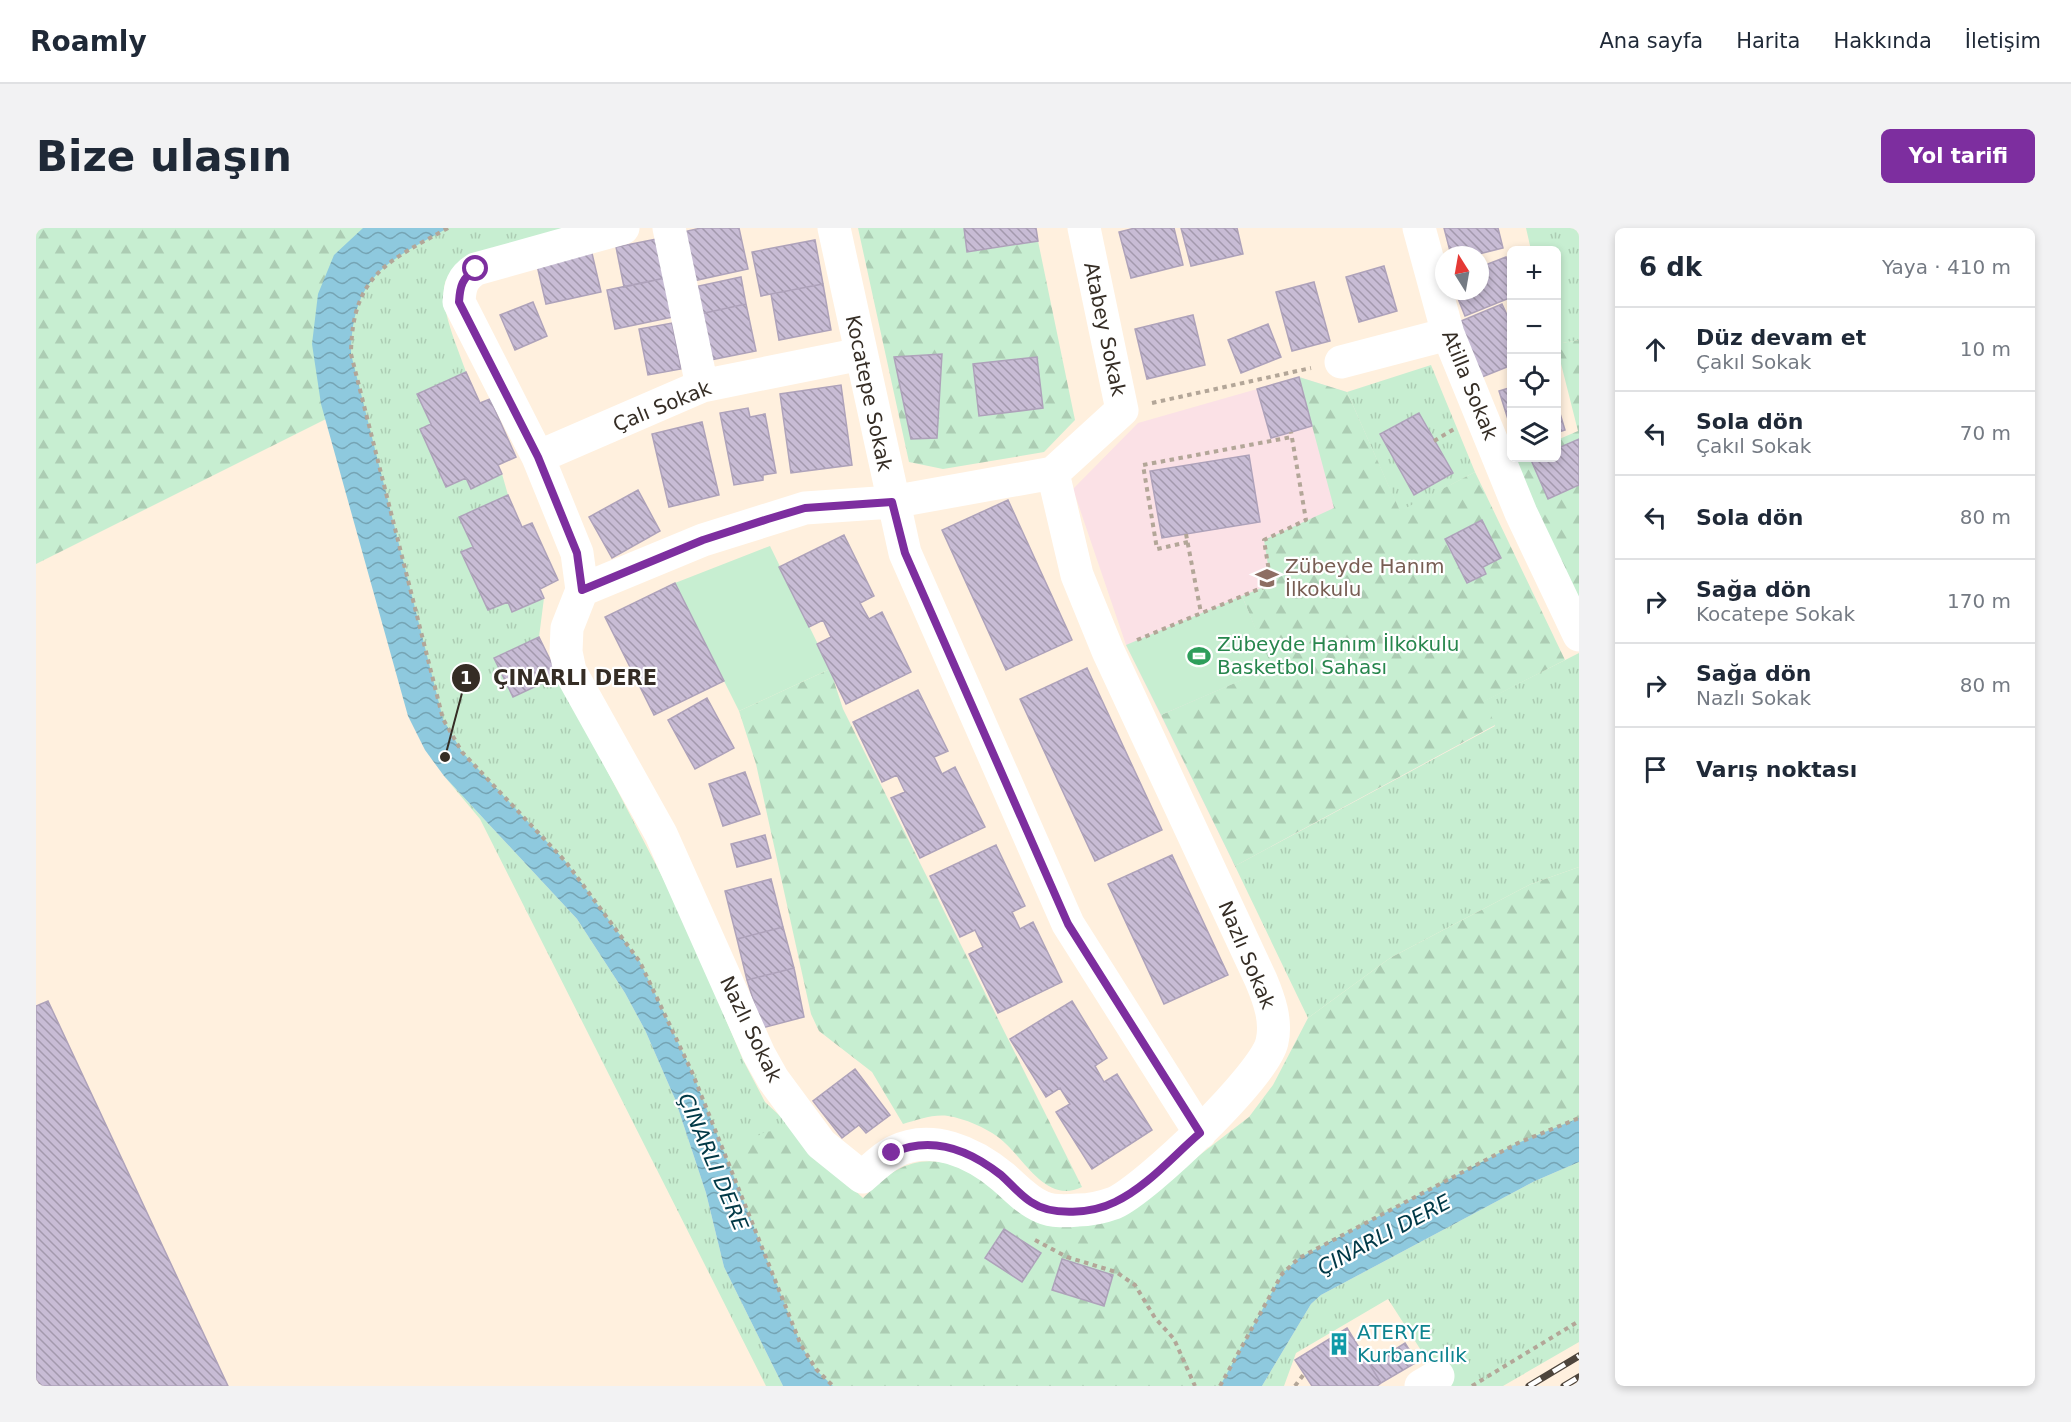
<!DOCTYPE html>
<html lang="tr">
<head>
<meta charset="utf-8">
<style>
	body { margin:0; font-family:"DejaVu Sans",sans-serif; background:#f2f2f3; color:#1f2937 }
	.controls { position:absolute; right:18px; top:18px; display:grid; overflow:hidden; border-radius:9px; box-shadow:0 3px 9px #0003 }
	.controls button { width:54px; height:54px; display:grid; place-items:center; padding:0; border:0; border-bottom:2px solid #e0e1e3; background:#fff; color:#1f2937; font:30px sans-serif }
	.compass { position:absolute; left:1399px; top:18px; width:54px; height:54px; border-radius:50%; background:#fff; box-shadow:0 3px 9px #0003; rotate:349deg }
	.stop { position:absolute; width:18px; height:18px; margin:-14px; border:4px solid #7d2e9f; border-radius:50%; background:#fff }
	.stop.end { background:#7d2e9f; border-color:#fff; box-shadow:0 2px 6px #0008 }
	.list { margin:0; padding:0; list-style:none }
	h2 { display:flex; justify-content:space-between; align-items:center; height:78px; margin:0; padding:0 24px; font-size:26px }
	h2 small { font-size:20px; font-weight:400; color:#747a83 }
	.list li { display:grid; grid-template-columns:39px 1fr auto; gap:18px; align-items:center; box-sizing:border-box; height:84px; padding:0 24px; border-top:2px solid #e0e1e3 }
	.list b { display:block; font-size:22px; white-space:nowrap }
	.list p { margin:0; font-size:20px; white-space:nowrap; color:#747a83 }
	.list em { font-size:20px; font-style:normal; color:#747a83 }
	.icon { flex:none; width:33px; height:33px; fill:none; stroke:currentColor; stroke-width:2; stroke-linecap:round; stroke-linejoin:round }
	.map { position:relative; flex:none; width:1543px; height:1158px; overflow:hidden; border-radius:9px }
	header { display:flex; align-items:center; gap:36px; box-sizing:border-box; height:84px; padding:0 30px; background:#fff; border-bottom:2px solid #e0e1e3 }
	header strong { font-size:28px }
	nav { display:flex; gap:33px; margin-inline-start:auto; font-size:21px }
	.intro { display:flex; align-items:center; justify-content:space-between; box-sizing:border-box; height:144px; padding:0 36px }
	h1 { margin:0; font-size:42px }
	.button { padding:15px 27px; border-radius:9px; background:#7d2e9f; color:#fff; font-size:21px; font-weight:700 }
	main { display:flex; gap:36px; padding:0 36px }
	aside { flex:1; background:#fff; border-radius:9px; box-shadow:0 3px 9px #0003 }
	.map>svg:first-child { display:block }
	.education { fill:#fbe1e6 }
	.grass { fill:url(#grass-tufts) }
	.forest { fill:url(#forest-firs) }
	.green { fill:#c7eed1 }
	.water { fill:url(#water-waves) }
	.building { fill:url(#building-back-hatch); stroke:#aea2ba; stroke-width:1.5 }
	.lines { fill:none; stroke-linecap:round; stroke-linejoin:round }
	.path { stroke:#b3a698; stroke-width:4; stroke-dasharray:4.5 4.5; stroke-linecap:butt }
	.minor { stroke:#fff; stroke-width:33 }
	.rail-casing { stroke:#4e453c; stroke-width:7 }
	.rail { stroke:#fff; stroke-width:4.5; stroke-dasharray:14; stroke-linecap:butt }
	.route { stroke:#7d2e9f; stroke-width:8 }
	.labels { text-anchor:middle; stroke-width:4.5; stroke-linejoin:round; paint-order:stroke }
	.street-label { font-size:20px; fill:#352d25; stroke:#fff }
	.education-label { font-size:20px; fill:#785e54; stroke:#fff; text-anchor:start }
	.leisure-label { font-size:20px; fill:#27864d; stroke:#fff; text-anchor:start }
	.culture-label { font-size:20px; fill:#0d838f; stroke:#fff; text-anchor:start }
	.water-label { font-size:21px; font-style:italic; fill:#013947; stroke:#fff }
	.leader { fill:none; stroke:#352d25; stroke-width:2 }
	.callout-dot { fill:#352d25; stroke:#fff; stroke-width:2 }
	.mark-label { font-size:18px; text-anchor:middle; font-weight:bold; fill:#fff }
	.callout-label { font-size:21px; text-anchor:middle; font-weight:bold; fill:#352d25; stroke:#fff; stroke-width:4.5; stroke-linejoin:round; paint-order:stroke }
</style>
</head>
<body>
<header>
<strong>Roamly</strong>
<nav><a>Ana sayfa</a><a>Harita</a><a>Hakkında</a><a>İletişim</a></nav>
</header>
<div class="intro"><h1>Bize ulaşın</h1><a class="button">Yol tarifi</a></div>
<main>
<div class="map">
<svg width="1543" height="1158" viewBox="0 0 1543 1158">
	<defs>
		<pattern id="grass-tufts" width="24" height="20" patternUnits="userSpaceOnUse" patternTransform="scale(1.5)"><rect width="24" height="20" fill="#c7eed1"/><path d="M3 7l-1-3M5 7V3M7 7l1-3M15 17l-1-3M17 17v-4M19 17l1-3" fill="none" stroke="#acccb3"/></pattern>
		<pattern id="forest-firs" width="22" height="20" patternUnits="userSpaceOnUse" patternTransform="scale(1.5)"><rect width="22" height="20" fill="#c7eed1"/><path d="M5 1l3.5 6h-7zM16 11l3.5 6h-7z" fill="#acccb3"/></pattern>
		<pattern id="water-waves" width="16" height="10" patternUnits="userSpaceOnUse" patternTransform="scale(1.5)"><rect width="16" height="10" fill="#8ec9de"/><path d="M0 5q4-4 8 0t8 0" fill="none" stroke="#75a4b4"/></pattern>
		<pattern id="building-back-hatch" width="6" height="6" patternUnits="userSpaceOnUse" patternTransform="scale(1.5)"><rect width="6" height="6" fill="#c8bcd5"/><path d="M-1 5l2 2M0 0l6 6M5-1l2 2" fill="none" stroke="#a399ad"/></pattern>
	</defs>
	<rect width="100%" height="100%" fill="#fff0de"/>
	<path class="education" d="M 1263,149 L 1311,164 L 1459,497 L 1199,638 L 1090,417 L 1037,261 L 1102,195 Z"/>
	<path class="grass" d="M 376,0 L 529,0 L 410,52 C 401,75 422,120 430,144 L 381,166 L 395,196 L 384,201 L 410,259 L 430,250 L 435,260 L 466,246 L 472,267 L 423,289 L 437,319 L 426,325 L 452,382 L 472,374 L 477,384 L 508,370 L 503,409 L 458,430 L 477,469 L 522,448 L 644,683 L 707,832 L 729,874 L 757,900 L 679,931 L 577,725 L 409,529 L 299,85 Z
		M 1490,0 L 1543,0 L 1543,112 L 1521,116 L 1520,22 L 1495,22 Z
		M 1395,137 L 1439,244 L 1364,284 L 1311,164 Z
		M 1543,425 L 1543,639 L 1495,656 L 1354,730 L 1272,790 L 1199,638 L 1459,498 L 1448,473 Z
		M 408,548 L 541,691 L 589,765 L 609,802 L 639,871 L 670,965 L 688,1039 L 747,1158 L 730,1158 L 444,591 Z
		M 1543,934 L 1543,1114 L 1467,1158 L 1408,1158 L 1352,1071 L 1260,1125 L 1248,1158 L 1226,1158 L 1275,1076 L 1285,1067 L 1499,953 Z"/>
	<path class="forest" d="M 0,0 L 376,0 L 313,50 L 308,189 L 290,191 L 0,336 Z
		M 822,0 L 928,0 L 932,24 L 1002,13 L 1039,192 L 1008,224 L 907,241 L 873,234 Z
		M 1543,112 L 1543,375 L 1478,231 L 1520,230 L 1521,212 L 1542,203 L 1520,116 Z
		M 1263,149 L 1311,164 L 1364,283 L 1439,244 L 1529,432 L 1449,473 L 1459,497 L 1199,638 L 1125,487 L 1235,439 L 1206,368 L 1235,356 L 1228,312 L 1298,280 Z
		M 794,441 L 807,481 L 1046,959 C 1008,977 988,928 962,909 C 948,899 930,891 912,888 C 897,886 881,892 867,896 L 836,844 L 783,803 L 775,786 L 720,536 L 703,483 Z
		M 1543,639 L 1543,912 L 1284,1039 L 1202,1158 L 772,1158 L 679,931 L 729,904 L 757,900 L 789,935 L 827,970 C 837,961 847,950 859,943 C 913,912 959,962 1001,992 L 1130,953 L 1213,889 L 1237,857 L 1272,790 L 1354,730 L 1495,656 Z"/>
	<path class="green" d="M 734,318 L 794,441 L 703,483 L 639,355 Z
		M 1206,368 L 1236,439 L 1125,487 L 1090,417 Z"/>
	<path class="water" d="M 327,0 L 412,0 C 351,34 316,47 315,126 L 407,491 L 426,524 L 530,634 L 604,734 L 656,844 L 765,1117 L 779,1141 L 797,1158 L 747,1158 L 688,1039 L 670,965 L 639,871 L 609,802 L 589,765 L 541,691 L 408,548 L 389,522 L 372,488 L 285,176 L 276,116 L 282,66 L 298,27 Z
		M 1543,890 L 1543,934 L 1499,953 L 1285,1067 L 1275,1076 L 1226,1158 L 1184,1158 L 1246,1046 L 1263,1030 L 1482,915 Z"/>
	<path class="building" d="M 665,0 L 703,0 L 712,41 L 657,53 L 647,4 Z
		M 928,0 L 1000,0 L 1002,13 L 931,24 Z
		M 1099,0 L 1138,0 L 1147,37 L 1095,50 L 1083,4 Z
		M 1145,0 L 1201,0 L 1207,26 L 1155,38 Z
		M 1408,0 L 1462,0 L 1467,20 L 1439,27 L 1415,27 Z
		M 626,10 L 634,49 L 588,59 L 580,19 Z
		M 779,12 L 787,56 L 725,68 L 716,24 Z
		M 555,21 L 565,64 L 510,76 L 500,33 Z
		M 1470,29 L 1476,44 L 1476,69 L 1429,88 L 1419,63 L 1444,63 L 1444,39 Z
		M 1348,38 L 1361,83 L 1323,94 L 1310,49 Z
		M 634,49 L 642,88 L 579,101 L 571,62 Z
		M 705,49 L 710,76 L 664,86 L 658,59 Z
		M 1278,54 L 1294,113 L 1256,123 L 1240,64 Z
		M 787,56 L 795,102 L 743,112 L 735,66 Z
		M 497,74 L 511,108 L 479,122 L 464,87 Z
		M 710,76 L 720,123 L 674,132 L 664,86 Z
		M 1466,76 L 1476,98 L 1476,137 L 1441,151 L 1418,96 Z
		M 1157,87 L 1169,137 L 1111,151 L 1099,101 Z
		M 636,95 L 645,141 L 612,147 L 603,101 Z
		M 1232,96 L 1245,129 L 1205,145 L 1192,112 Z
		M 906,126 L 901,210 L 875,211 L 858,129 Z
		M 1001,129 L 1007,180 L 943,188 L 937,136 Z
		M 430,144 L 444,175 L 454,171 L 480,229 L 462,237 L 466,246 L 435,261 L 430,250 L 410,259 L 384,201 L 395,196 L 381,166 Z
		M 1263,149 L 1276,198 L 1235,210 L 1221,161 Z
		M 805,157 L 816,237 L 755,245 L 744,166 Z
		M 1476,159 L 1476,204 L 1463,163 Z
		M 1520,172 L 1529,202 L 1520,205 Z
		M 712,180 L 714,189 L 729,186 L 740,245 L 727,247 L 727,252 L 698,257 L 684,185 Z
		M 1383,185 L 1417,245 L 1378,267 L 1344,206 Z
		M 666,194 L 683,267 L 633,279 L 616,206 Z
		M 1543,211 L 1543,257 L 1512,271 L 1495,232 L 1520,230 L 1520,221 Z
		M 1213,227 L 1224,294 L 1126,310 L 1114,243 Z
		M 602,262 L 624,303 L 576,330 L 553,289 Z
		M 472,267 L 486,299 L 496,295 L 522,352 L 504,361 L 508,370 L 476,384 L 472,374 L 452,382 L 425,324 L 437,319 L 423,289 Z
		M 972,272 L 1036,412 L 970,442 L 906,302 Z
		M 1446,292 L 1465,330 L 1447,339 L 1450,346 L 1431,355 L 1409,311 Z
		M 808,307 L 838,368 L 824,375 L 833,391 L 846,384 L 875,444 L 810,476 L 781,416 L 795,409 L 787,392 L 773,399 L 743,339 Z
		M 639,355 L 688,453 L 618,487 L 569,389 Z
		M 503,409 L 522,448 L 477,469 L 458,430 Z
		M 1051,440 L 1126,602 L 1059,633 L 984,471 Z
		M 882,462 L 912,523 L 898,529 L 906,546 L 919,539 L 949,599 L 884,630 L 855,570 L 869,564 L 861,547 L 846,554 L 817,494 Z
		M 671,470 L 698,520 L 659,541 L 632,492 Z
		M 709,544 L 724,586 L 687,598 L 673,556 Z
		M 729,607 L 735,630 L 701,639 L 695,616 Z
		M 960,617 L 989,678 L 976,684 L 984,701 L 997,694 L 1026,754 L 962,785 L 933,726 L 947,719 L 939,702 L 924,709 L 894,648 Z
		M 1136,627 L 1192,747 L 1128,776 L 1072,656 Z
		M 735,651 L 747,699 L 701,711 L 689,663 Z
		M 747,699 L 758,740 L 711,752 L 701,711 Z
		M 758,740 L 768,789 L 726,800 L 711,752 Z
		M 12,773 L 192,1158 L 0,1158 L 0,778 Z
		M 1036,773 L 1071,830 L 1059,838 L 1068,854 L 1081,846 L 1116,902 L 1056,941 L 1020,884 L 1034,876 L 1024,860 L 1010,869 L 974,811 Z
		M 819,841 L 854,887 L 830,905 L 823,897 L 806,910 L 777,873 Z
		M 968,1001 L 1005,1025 L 986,1054 L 949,1030 Z
		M 1026,1031 L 1077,1047 L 1068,1078 L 1016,1062 Z
		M 1311,1100 L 1345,1155 L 1341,1158 L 1276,1158 L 1259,1132 Z
		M 1369,1115 L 1381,1134 L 1345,1155 L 1334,1137 Z"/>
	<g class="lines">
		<path class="path" d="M 412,0 C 351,34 316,47 315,126 L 407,491 L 426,524 L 530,634 L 604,734 L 656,844 L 765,1117 L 780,1141 L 797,1158
			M 1116,175 L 1275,140
			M 1398,213 L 1418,201
			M 1150,306 L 1165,385
			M 1152,314 L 1121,321 L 1107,237 L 1256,209
			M 1101,412 L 1235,356 L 1228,312 L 1270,292 L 1255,204
			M 999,1012 L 1031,1029 L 1080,1044 L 1099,1057 L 1119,1090 L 1138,1111 L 1159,1158
			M 1184,1158 L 1246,1046 L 1263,1030 L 1482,915 L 1543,890
			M 1259,1158 L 1268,1146
			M 1436,1158 L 1543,1093"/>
		<path class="minor" d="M 587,0 L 440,41 C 426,50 424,58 423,74 L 502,229 L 541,325 L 546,362 L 531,400 L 530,424 L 534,443 L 625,606 L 723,826 L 737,851 L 785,916 L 826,949 C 836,941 846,930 858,924 C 895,905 937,924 967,949 C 979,959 991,973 1006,979 C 1017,984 1031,983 1042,982 C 1054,982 1067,979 1078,975 C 1111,960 1228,848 1236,814 C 1241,793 1233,771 1225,752 L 1072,423 L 1041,347 L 1017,245
			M 633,0 L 666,158
			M 798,0 L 869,325 L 1032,696 L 1164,905
			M 1383,0 L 1412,106 L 1485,285 L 1543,407
			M 1305,134 L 1412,106
			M 502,229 L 666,158 L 825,126
			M 1017,245 L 1086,182 L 1048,0
			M 546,362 L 667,312 L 769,280 L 856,274 L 1017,245
			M 1385,1158 L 1402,1148"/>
		<g class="rail-casing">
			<path id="rail" d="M 1493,1158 L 1543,1128
				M 1528,1158 L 1543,1149"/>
		</g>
		<use href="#rail" class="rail"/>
	</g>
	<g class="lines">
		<path class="route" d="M 440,41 C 426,50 424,58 423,74 L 502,229 L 541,325 L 546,362 L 667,312 L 732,291 L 769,280 L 856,274 L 869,325 L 1032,696 L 1164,905 C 1138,927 1111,959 1079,974 C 1057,985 1017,989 995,974 C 984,967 975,956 965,947 C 932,921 895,907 856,925"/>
	</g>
	<defs>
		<g id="school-bare" transform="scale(1.8)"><path d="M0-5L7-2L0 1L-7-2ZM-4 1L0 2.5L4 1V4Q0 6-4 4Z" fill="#8d6e63" stroke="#fff" stroke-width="2.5" paint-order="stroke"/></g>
		<g id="stadium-bare" transform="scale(1.8)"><path d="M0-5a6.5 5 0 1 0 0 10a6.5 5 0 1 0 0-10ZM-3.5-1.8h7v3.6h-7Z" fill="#2e9e5b" stroke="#fff" stroke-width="2.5" paint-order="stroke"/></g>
		<g id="building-bare" transform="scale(1.8)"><path d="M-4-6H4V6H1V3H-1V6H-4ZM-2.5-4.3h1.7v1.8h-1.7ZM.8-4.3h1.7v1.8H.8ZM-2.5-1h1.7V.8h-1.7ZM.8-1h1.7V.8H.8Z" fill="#0f9aa8" stroke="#fff" stroke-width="2.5" paint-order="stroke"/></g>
	</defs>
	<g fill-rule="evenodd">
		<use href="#school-bare" x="1231" y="350"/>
		<use href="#stadium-bare" x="1163" y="428"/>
		<use href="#building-bare" x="1303" y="1116"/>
	</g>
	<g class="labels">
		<g class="street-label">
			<text transform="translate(1069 101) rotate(78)" y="7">Atabey Sokak</text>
			<text transform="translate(1434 157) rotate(68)" y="7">Atilla Sokak</text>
			<text transform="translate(833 165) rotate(78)" y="7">Kocatepe Sokak</text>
			<text transform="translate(626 178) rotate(-22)" y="7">Çalı Sokak</text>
			<text transform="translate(1211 727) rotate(67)" y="7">Nazlı Sokak</text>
			<text transform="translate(715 801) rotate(64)" y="7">Nazlı Sokak</text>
		</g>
		<g class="education-label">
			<text x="1249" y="345">Zübeyde Hanım<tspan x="1249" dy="23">İlkokulu</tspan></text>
		</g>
		<g class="leisure-label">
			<text x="1181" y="423">Zübeyde Hanım İlkokulu<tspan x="1181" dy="23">Basketbol Sahası</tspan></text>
		</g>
		<g class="culture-label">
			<text x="1321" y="1111">ATERYE<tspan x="1321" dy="23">Kurbancılık</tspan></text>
		</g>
		<g class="water-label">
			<text transform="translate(677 934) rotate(67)" y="7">ÇINARLI DERE</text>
			<text transform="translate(1348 1007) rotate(-28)" y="7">ÇINARLI DERE</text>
		</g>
	</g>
	<path class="leader" d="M409 529L430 450"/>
	<g class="callout-dot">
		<circle cx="409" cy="529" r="6"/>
		<circle cx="430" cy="450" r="15"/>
	</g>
	<g class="mark-label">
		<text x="430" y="456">1</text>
	</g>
	<g class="callout-label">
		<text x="539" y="457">ÇINARLI DERE</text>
	</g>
</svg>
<div class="controls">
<button>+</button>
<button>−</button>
<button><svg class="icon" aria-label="locate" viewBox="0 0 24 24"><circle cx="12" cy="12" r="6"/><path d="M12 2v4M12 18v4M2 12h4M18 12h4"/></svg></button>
<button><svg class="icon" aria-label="layers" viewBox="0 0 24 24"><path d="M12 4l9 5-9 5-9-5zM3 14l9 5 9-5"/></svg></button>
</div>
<svg class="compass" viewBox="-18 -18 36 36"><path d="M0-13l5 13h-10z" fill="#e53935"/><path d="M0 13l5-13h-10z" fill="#747a83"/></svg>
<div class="stop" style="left:440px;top:41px"></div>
<div class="stop end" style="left:856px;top:925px"></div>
</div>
<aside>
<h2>6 dk<small>Yaya · 410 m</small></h2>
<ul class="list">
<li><svg class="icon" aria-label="ahead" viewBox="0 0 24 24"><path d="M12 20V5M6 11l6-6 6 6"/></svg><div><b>Düz devam et</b><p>Çakıl Sokak</p></div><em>10 m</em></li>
<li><svg class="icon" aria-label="left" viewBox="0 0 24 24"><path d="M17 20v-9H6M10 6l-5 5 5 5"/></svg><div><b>Sola dön</b><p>Çakıl Sokak</p></div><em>70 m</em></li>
<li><svg class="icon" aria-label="left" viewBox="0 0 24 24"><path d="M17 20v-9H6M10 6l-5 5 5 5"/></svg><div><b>Sola dön</b></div><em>80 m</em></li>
<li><svg class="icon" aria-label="right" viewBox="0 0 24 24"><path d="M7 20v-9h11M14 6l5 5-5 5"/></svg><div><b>Sağa dön</b><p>Kocatepe Sokak</p></div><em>170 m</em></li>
<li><svg class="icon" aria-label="right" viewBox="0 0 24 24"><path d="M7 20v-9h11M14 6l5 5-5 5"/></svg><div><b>Sağa dön</b><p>Nazlı Sokak</p></div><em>80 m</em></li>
<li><svg class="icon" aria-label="arrive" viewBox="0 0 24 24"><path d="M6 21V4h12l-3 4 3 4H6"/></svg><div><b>Varış noktası</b></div></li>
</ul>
</aside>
</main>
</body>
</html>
